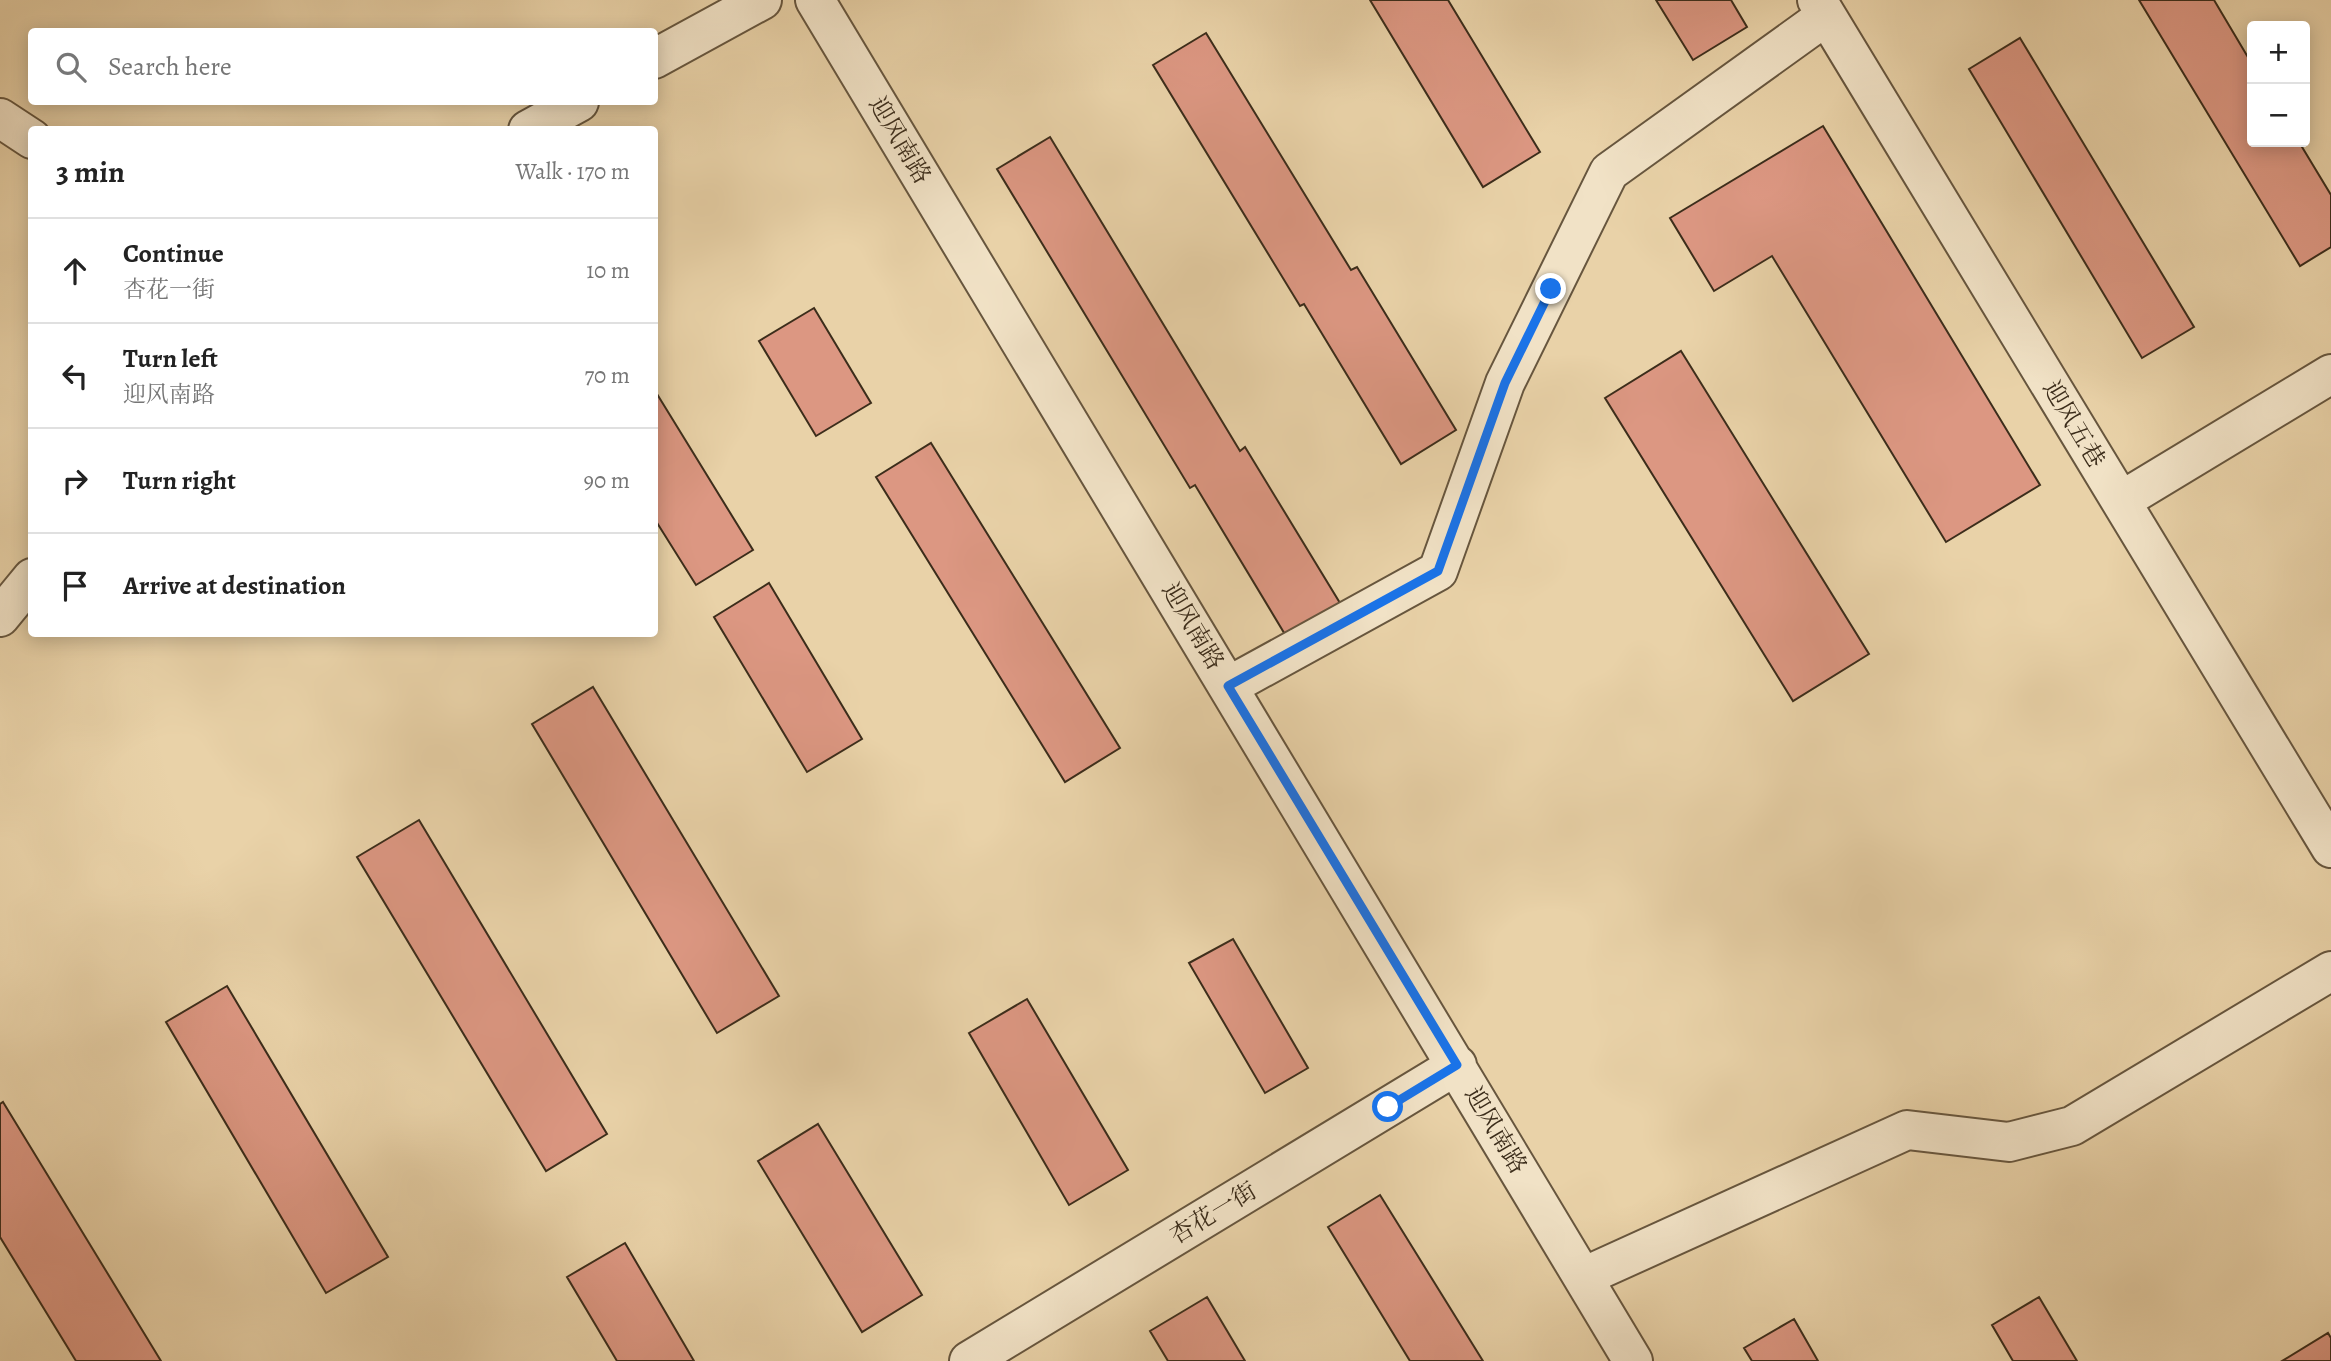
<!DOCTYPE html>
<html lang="en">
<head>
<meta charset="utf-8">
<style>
	body { margin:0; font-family:Alegreya,"Noto Serif SC",serif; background:#f2f2f2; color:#222 }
	.controls { position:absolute; right:21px; top:21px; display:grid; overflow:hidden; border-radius:7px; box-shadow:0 4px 18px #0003 }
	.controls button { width:63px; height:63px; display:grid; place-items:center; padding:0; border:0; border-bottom:2px solid #e0e0e0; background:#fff; color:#222; font:35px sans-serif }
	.stop { position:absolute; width:21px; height:21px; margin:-16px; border:5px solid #1a73e8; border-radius:50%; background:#fff }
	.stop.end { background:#1a73e8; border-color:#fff; box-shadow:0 2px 7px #0008 }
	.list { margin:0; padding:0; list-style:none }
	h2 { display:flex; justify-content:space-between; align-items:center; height:91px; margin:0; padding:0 28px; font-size:30px }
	h2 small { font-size:23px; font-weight:400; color:#767676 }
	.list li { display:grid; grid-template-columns:46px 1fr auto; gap:21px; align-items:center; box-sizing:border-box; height:105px; padding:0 28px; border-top:2px solid #e0e0e0 }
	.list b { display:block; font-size:26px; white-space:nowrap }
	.list p { margin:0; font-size:23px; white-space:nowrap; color:#767676 }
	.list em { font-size:23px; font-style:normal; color:#767676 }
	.icon { flex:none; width:38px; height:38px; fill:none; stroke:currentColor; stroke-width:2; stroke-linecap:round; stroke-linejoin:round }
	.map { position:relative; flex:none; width:2331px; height:1361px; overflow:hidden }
	.search { position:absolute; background:#fff; box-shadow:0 4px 18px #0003; left:28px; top:28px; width:630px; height:77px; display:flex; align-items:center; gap:18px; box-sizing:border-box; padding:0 24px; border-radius:7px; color:#767676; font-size:26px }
	.panel { position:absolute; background:#fff; box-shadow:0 4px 18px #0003; left:28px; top:126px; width:630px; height:511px; border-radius:7px }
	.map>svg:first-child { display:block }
	.building { fill:#dc9782; stroke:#3c2d1b; stroke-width:2 }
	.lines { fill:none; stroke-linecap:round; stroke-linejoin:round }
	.minor-casing { stroke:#67563e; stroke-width:42 }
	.minor { stroke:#f1e2c6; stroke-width:38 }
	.route { stroke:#1a73e8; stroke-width:9 }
	.labels { text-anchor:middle; stroke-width:7; stroke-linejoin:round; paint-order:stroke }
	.street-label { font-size:24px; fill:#3c2d1b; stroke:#f1e2c6 }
</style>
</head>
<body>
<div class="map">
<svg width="2331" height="1361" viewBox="0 0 2331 1361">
	<rect width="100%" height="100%" fill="#e9d2a8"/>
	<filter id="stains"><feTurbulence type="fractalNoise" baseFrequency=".00286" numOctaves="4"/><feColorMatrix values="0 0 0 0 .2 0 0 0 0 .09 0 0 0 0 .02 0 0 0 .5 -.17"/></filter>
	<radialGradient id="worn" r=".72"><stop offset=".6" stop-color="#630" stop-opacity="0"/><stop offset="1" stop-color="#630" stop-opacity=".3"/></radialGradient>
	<path class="building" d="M 1370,0 L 1448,0 L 1540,152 L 1483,187 Z
		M 1656,0 L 1731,0 L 1747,27 L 1693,60 Z
		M 2139,0 L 2214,0 L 2252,64 L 2252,142 L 2299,142 L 2331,195 L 2331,247 L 2300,266 Z
		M 1206,33 L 1351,270 L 1357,267 L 1456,430 L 1401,464 L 1304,304 L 1300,306 L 1153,65 Z
		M 2020,38 L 2194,327 L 2142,358 L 1969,69 Z
		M 1823,126 L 2040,485 L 1946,542 L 1772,256 L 1714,291 L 1670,218 Z
		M 1050,137 L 1240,451 L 1245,447 L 1343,608 L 1289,641 L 1195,485 L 1190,488 L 997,169 Z
		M 814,308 L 871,403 L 816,436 L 759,341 Z
		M 1681,351 L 1869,654 L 1793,701 L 1605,398 Z
		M 657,394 L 753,550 L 696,585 L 654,518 Z
		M 931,443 L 1120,748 L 1065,782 L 876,477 Z
		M 769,583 L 862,739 L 807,772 L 714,617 Z
		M 593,687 L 779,996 L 717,1033 L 532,724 Z
		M 419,820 L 607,1134 L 546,1171 L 357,857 Z
		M 1233,939 L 1308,1068 L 1265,1093 L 1189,963 Z
		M 227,986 L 388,1257 L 326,1293 L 166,1022 Z
		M 1027,999 L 1128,1170 L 1069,1205 L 969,1033 Z
		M 3,1102 L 161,1361 L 76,1361 L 0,1237 L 0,1104 Z
		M 818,1124 L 922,1295 L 862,1332 L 758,1161 Z
		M 1380,1195 L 1483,1361 L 1410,1361 L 1328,1227 Z
		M 625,1243 L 694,1361 L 617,1361 L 567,1277 Z
		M 1207,1297 L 1245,1361 L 1168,1361 L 1150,1331 Z
		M 2039,1297 L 2077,1361 L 2013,1361 L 1992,1325 Z
		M 1794,1319 L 1818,1361 L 1752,1361 L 1744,1348 Z
		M 2328,1333 L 2331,1338 L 2331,1361 L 2282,1361 Z"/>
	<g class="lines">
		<g class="minor-casing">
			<path id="minor" d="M 815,0 L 1633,1361
				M 1817,0 L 2331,848
				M 654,59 L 762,0
				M 0,118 L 32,139
				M 528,130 L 579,102
				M 2121,501 L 2331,374
				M 0,617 L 32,578
				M 1229,686 L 1438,571 L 1505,383 L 1609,172 L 1826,16
				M 1583,1277 L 1907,1130 L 2009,1142 L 2072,1126 L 2331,971
				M 969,1361 L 1457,1065"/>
		</g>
		<use href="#minor" class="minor"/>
	</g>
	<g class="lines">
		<path class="route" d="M 1388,1107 L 1457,1065 L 1228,686 L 1438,571 L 1505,383 L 1551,289"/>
	</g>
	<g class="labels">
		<g class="street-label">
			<text transform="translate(900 140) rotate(59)" y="8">迎风南路</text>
			<text transform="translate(2074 424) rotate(59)" y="8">迎风五巷</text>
			<text transform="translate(1193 626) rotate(59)" y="8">迎风南路</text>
			<text transform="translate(1496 1130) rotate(59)" y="8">迎风南路</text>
			<text transform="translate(1213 1213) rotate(-31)" y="8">杏花一街</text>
		</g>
	</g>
	<rect width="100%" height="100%" filter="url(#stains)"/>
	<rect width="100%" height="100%" fill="url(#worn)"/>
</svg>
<div class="controls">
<button>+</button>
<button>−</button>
</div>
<div class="stop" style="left:1388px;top:1107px"></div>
<div class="stop end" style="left:1551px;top:289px"></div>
<div class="search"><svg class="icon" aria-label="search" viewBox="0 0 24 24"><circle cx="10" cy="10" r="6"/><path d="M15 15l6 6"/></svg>Search here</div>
<section class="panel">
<h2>3 min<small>Walk · 170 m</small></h2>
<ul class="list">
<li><svg class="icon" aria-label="ahead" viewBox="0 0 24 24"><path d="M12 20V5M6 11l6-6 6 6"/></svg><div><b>Continue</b><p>杏花一街</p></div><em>10 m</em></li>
<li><svg class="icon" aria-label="left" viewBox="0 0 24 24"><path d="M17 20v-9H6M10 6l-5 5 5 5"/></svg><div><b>Turn left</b><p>迎风南路</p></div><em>70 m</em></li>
<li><svg class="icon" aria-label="right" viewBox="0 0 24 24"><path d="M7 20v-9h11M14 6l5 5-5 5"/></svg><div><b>Turn right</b></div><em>90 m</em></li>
<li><svg class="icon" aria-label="arrive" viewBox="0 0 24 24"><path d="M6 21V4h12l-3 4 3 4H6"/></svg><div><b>Arrive at destination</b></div></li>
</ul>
</section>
</div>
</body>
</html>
